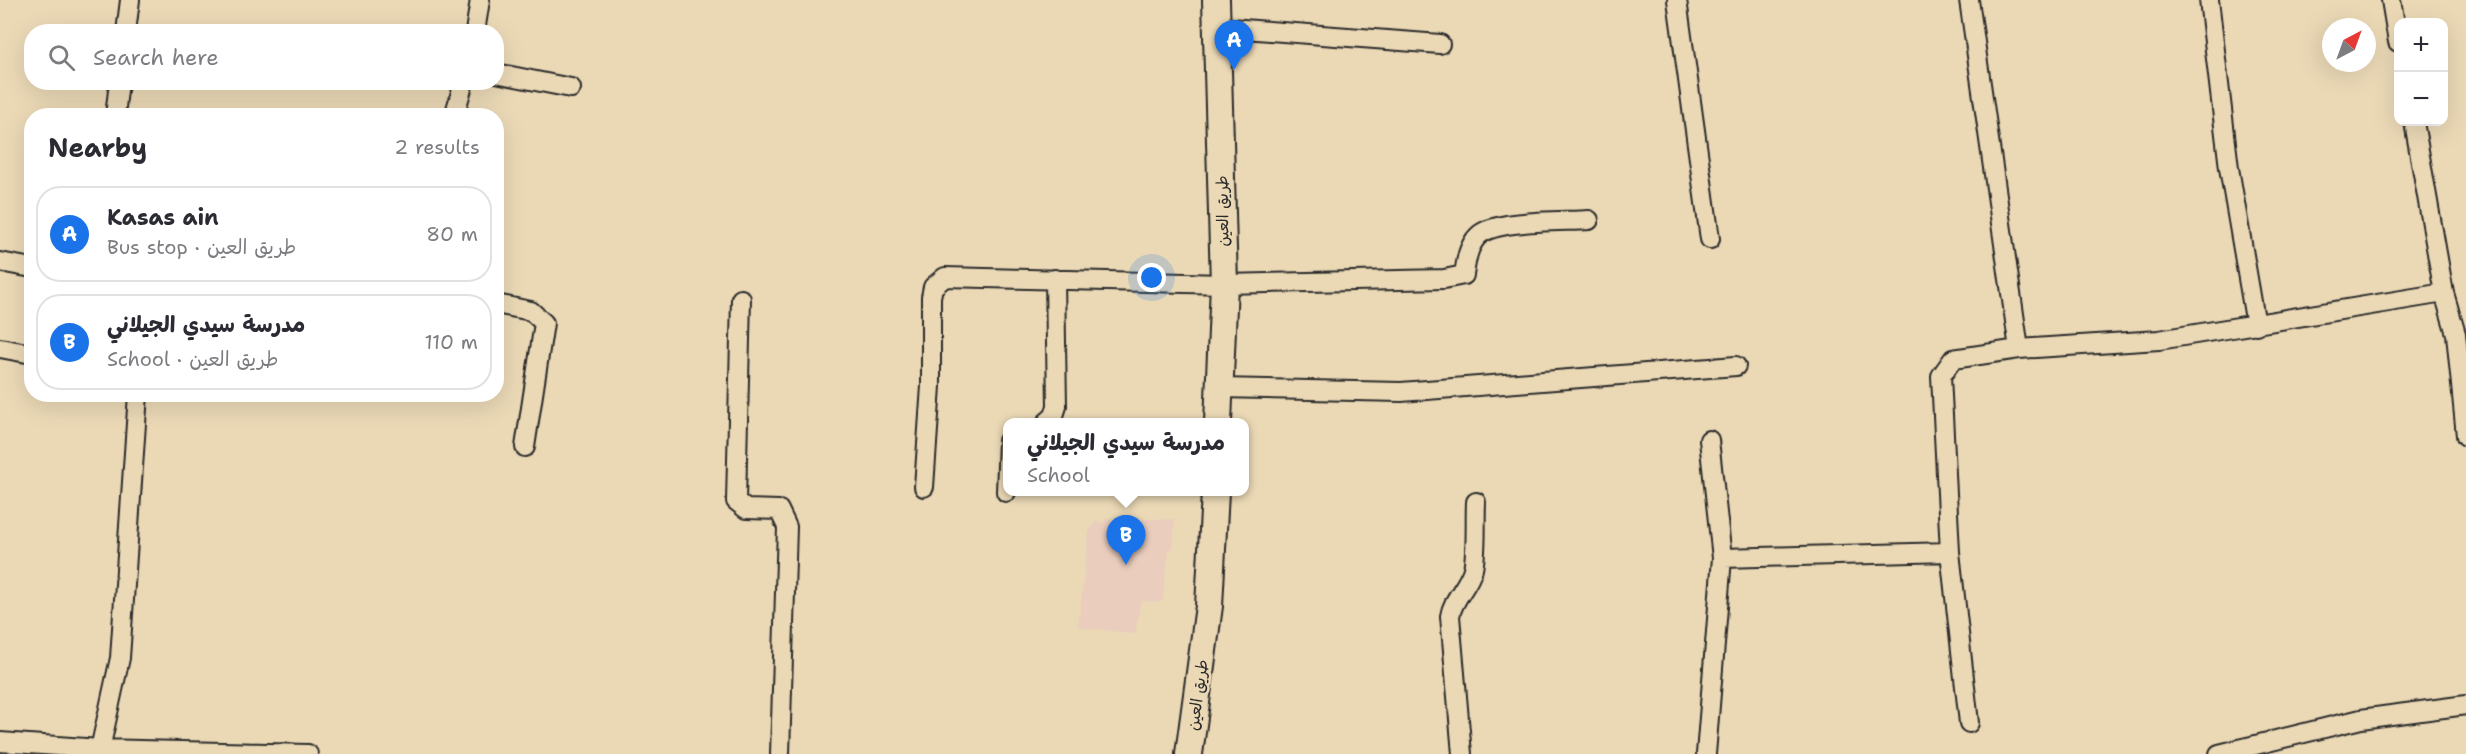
<!DOCTYPE html>
<html lang="en">
<head>
<meta charset="utf-8">
<style>
	body { margin:0; font-family:"Shantell Sans","Playpen Sans Arabic",sans-serif; background:#f2f2f3; color:#2b2b33 }
	.controls { position:absolute; right:18px; top:18px; display:grid; overflow:hidden; border-radius:12px; box-shadow:0 6px 24px #0002 }
	.controls button { width:54px; height:54px; display:grid; place-items:center; padding:0; border:0; border-bottom:2px solid #e1e1e2; background:#fff; color:#2b2b33; font:30px sans-serif }
	.compass { position:absolute; left:2322px; top:18px; width:54px; height:54px; border-radius:50%; background:#fff; box-shadow:0 6px 24px #0002; rotate:41deg }
	.you { position:absolute; left:1152px; top:278px; width:21px; height:21px; margin:-15px; border:4px solid #fff; border-radius:50%; background:#1a73e8; box-shadow:0 0 0 9px #1a73e833 }
	.badge { display:grid; place-items:center; width:39px; height:39px; border-radius:50%; background:#1a73e8; color:#fff; font-size:20px; font-weight:700 }
	.pin { position:absolute; translate:-50% -50px; filter:drop-shadow(0 2px 3px #0008) }
	.pin::after { content:''; position:absolute; top:32px; width:21px; height:18px; background:inherit; clip-path:polygon(0 0,100% 0,50% 100%) }
	.popup { position:absolute; left:1003px; top:418px; width:246px; height:78px; box-sizing:border-box; display:grid; place-content:center; border-radius:12px; background:#fff; filter:drop-shadow(0 2px 4px #0005); font-size:20px; white-space:nowrap; color:#7c7c81 }
	.popup b { font-size:22px; color:#2b2b33 }
	.popup::after { content:''; position:absolute; left:50%; top:100%; margin-left:-12px; border:12px solid transparent; border-top-color:#fff }
	.list { margin:0; padding:0; list-style:none }
	h2 { display:flex; justify-content:space-between; align-items:center; height:78px; margin:0; padding:0 24px; font-size:26px }
	h2 small { font-size:20px; font-weight:400; color:#7c7c81 }
	.list li { display:grid; grid-template-columns:39px 1fr auto; gap:18px; align-items:center; box-sizing:border-box; height:96px; margin:0 12px 12px; padding:0 12px; border:2px solid #e1e1e2; border-radius:24px }
	.list b { display:block; font-size:22px; white-space:nowrap }
	.list p { margin:0; font-size:20px; white-space:nowrap; color:#7c7c81 }
	.list em { font-size:20px; font-style:normal; color:#7c7c81 }
	.icon { flex:none; width:33px; height:33px; fill:none; stroke:currentColor; stroke-width:2; stroke-linecap:round; stroke-linejoin:round }
	.map { position:relative; flex:none; width:2466px; height:754px; overflow:hidden }
	.search { position:absolute; background:#fff; box-shadow:0 6px 24px #0002; left:24px; top:24px; width:480px; height:66px; display:flex; align-items:center; gap:15px; box-sizing:border-box; padding:0 21px; border-radius:24px; color:#7c7c81; font-size:22px }
	.panel { position:absolute; background:#fff; box-shadow:0 6px 24px #0002; left:24px; top:108px; width:480px; height:294px; border-radius:24px }
	.map>svg:first-child { display:block }
	.built { fill:#eacdbd }
	.lines { fill:none; stroke-linecap:round; stroke-linejoin:round }
	.street-casing { stroke:#2b2b2b; stroke-width:22 }
	.secondary-casing { stroke:#2b2b2b; stroke-width:30 }
	.street { stroke:#ebd9b6; stroke-width:18 }
	.secondary { stroke:#ebd9b6; stroke-width:26 }
	.labels { text-anchor:middle; stroke-width:5; stroke-linejoin:round; paint-order:stroke }
	.street-label { font-size:16px; fill:#2b2b2b; stroke:#ebd9b6 }
</style>
</head>
<body>
<div class="map">
<svg width="2466" height="754" viewBox="0 0 2466 754">
	<rect width="100%" height="100%" fill="#ebd9b6"/>
	<filter id="ink" filterUnits="userSpaceOnUse"><feTurbulence type="fractalNoise" baseFrequency=".0167" numOctaves="2"/><feDisplacementMap in="SourceGraphic" scale="12" xChannelSelector="R" yChannelSelector="G"/><feConvolveMatrix kernelMatrix="1 2 1 2 8 2 1 2 1" color-interpolation-filters="sRGB"/></filter>
	<g filter="url(#ink)">
		<path class="built" d="M 1105,519 L 1175,519 L 1173,548 L 1169,550 L 1162,602 L 1141,601 L 1135,634 L 1078,627 L 1089,531 L 1096,522 L 1104,523 Z"/>
		<g class="lines">
			<g class="street-casing">
				<path id="street" d="M 1677,0 L 1710,239
					M 1969,0 L 2019,349
					M 2209,0 L 2229,168 L 2256,325
					M 2391,0 L 2398,42
					M 1218,27 L 1440,44
					M 126,32 L 130,0
					M 475,32 L 480,0
					M 496,73 L 571,88
					M 115,116 L 119,82
					M 454,116 L 464,82
					M 2414,122 L 2444,293
					M 0,262 L 32,268
					M 741,299 L 736,501 L 746,509 L 779,510 L 787,527 L 780,754
					M 496,304 L 531,311 L 544,323 L 525,447
					M 0,348 L 32,354
					M 1219,388 L 1401,392 L 1736,366
					M 1047,422 L 1054,416 L 1057,406 L 1055,279
					M 924,487 L 931,386 L 931,297 L 933,287 L 945,277 L 1224,284 L 1444,279 L 1464,275 C 1466,261 1468,246 1478,236 C 1495,219 1564,222 1589,220
					M 1006,492 L 1008,441
					M 1950,552 L 1969,723
					M 1722,558 L 1950,552 L 1941,376 L 1953,359 L 2019,349 L 2159,340 L 2444,293 L 2456,334 L 2466,436
					M 0,742 L 100,749 L 308,754
					M 99,754 L 120,658 L 138,394
					M 1462,754 L 1450,616 C 1453,598 1468,587 1473,569 C 1477,551 1475,522 1476,502
					M 1706,754 L 1722,558 L 1709,440
					M 2219,754 L 2361,719 L 2466,705"/>
			</g>
			<g class="secondary-casing">
				<path id="secondary" d="M 1216,0 L 1224,284 L 1218,422
					M 1189,754 L 1209,606 L 1215,492"/>
			</g>
			<use href="#street" class="street"/>
			<use href="#secondary" class="secondary"/>
		</g>
	</g>
	<g class="labels">
		<g class="street-label">
			<text transform="translate(1222 211) rotate(-91)" y="6">طريق العين</text>
			<text transform="translate(1197 695) rotate(-82)" y="6">طريق العين</text>
		</g>
	</g>
</svg>
<div class="controls">
<button>+</button>
<button>−</button>
</div>
<svg class="compass" viewBox="-18 -18 36 36"><path d="M0-13l5 13h-10z" fill="#e53935"/><path d="M0 13l5-13h-10z" fill="#7c7c81"/></svg>
<div class="you"></div>
<div class="pin badge" style="left:1234px;top:70px">A</div>
<div class="pin badge" style="left:1126px;top:565px">B</div>
<div class="popup"><b>مدرسة سيدي الجيلاني</b>School</div>
<div class="search"><svg class="icon" aria-label="search" viewBox="0 0 24 24"><circle cx="10" cy="10" r="6"/><path d="M15 15l6 6"/></svg>Search here</div>
<section class="panel">
<h2>Nearby<small>2 results</small></h2>
<ul class="list">
<li><span class="badge">A</span><div><b>Kasas ain</b><p>Bus stop · طريق العين</p></div><em>80 m</em></li>
<li><span class="badge">B</span><div><b>مدرسة سيدي الجيلاني</b><p>School · طريق العين</p></div><em>110 m</em></li>
</ul>
</section>
</div>
</body>
</html>
